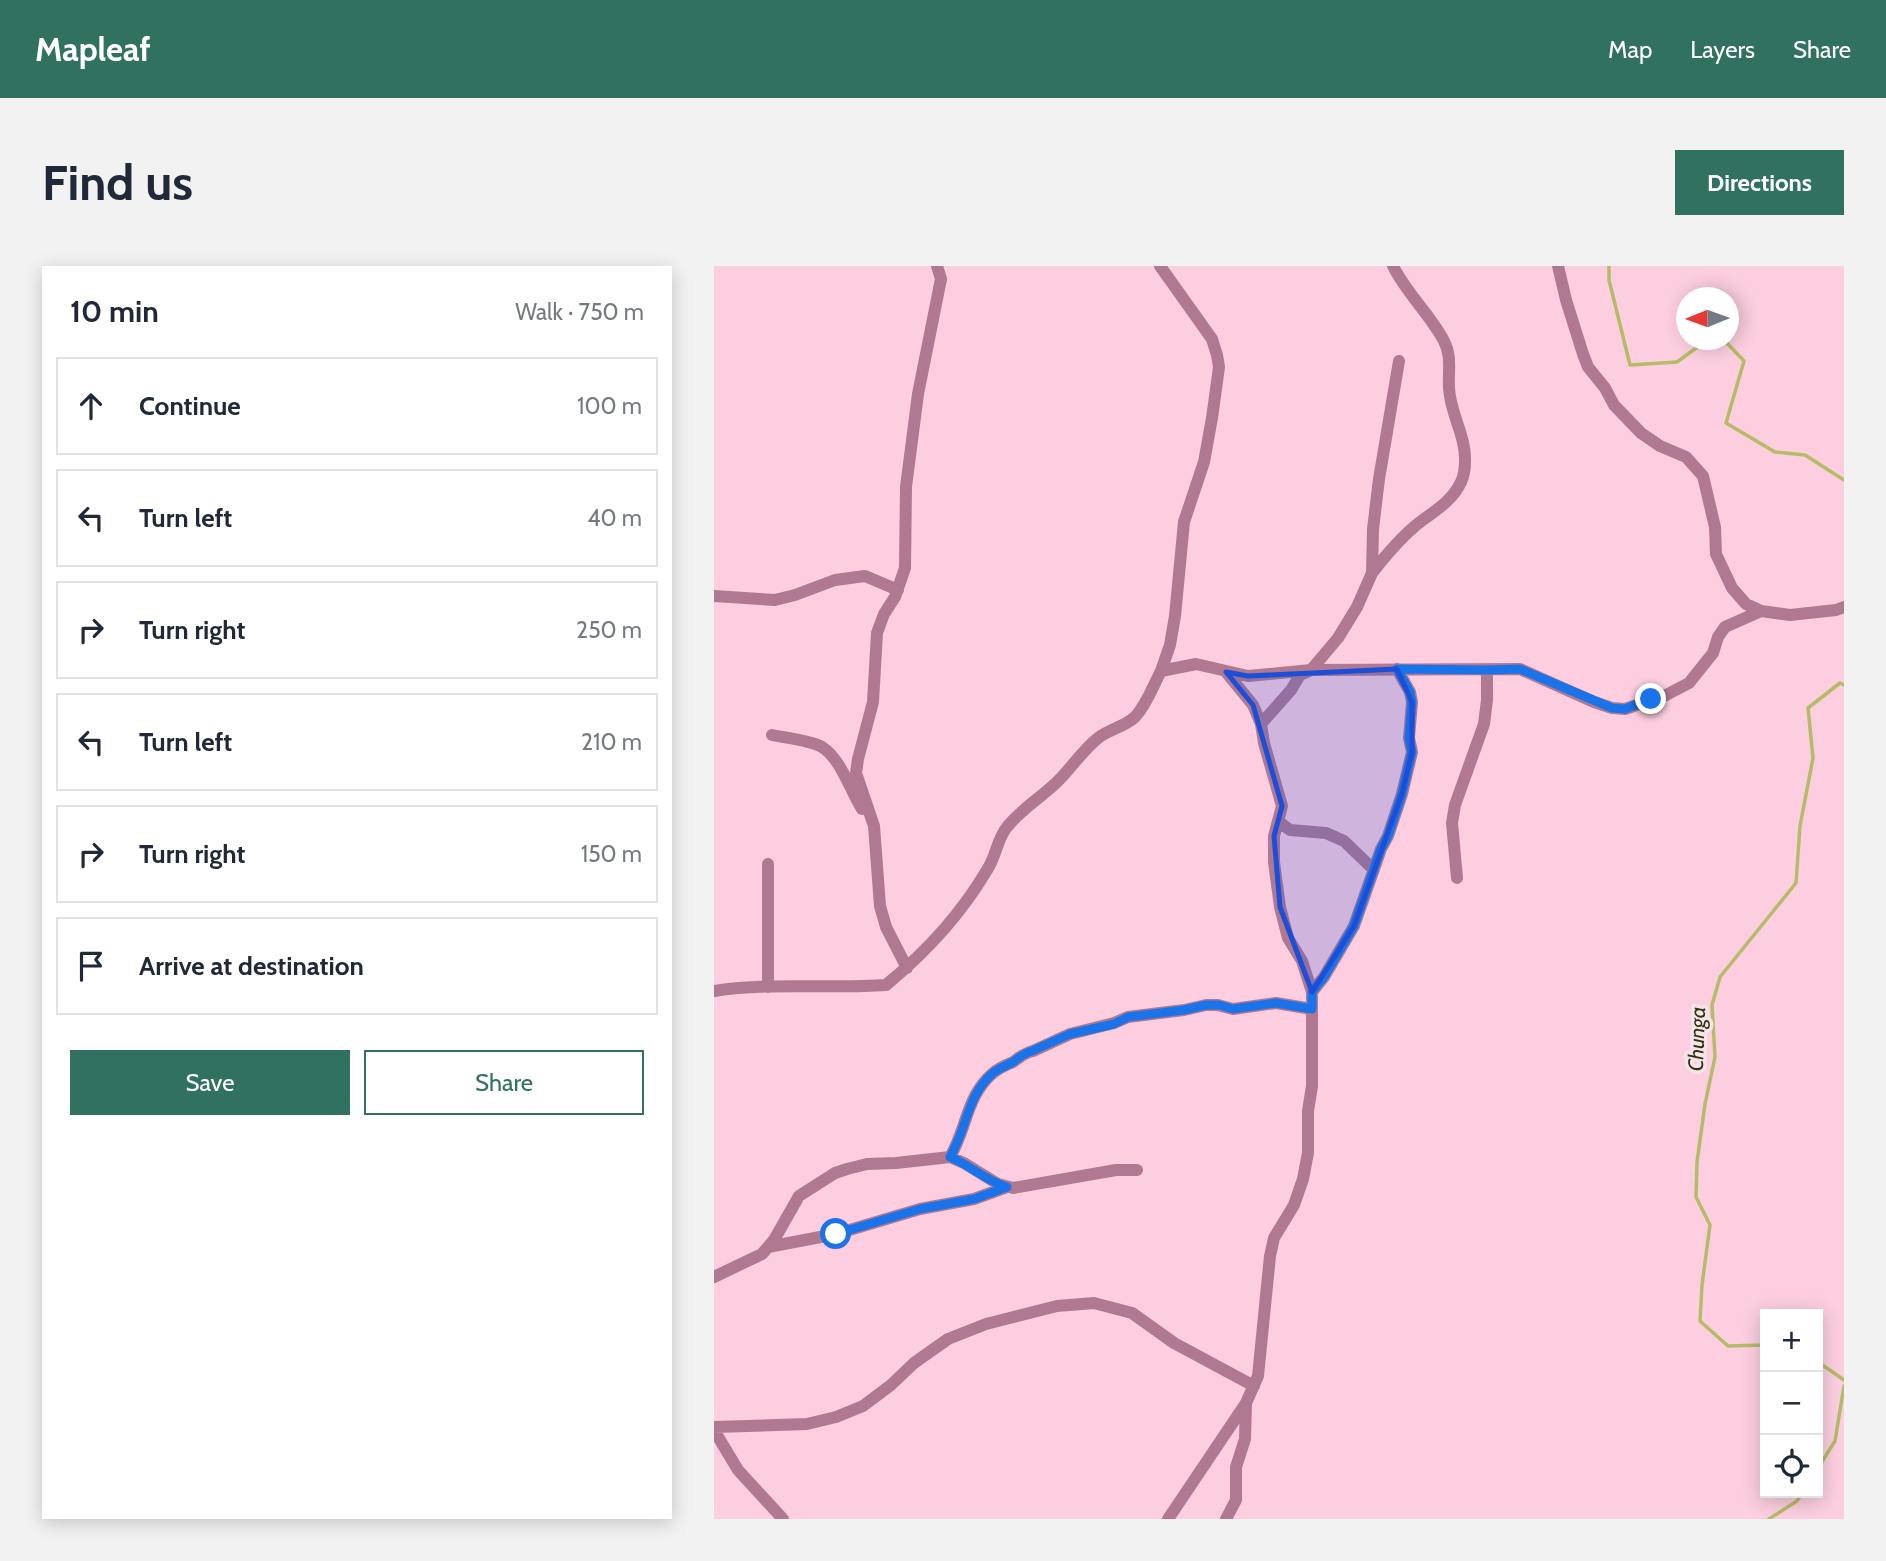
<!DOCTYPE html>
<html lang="en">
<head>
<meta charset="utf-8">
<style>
	body { margin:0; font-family:Cabin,sans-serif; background:#f2f2f3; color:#1f2937 }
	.controls { position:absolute; right:21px; bottom:21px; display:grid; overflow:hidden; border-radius:0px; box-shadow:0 4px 18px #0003 }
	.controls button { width:63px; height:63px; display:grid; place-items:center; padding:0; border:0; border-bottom:2px solid #e0e1e3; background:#fff; color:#1f2937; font:35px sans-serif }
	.compass { position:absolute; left:962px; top:21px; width:63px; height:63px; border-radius:50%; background:#fff; box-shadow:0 4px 18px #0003; rotate:269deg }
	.stop { position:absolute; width:21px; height:21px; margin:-16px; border:5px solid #1a73e8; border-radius:50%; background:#fff }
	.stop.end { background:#1a73e8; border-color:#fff; box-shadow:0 2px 7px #0008 }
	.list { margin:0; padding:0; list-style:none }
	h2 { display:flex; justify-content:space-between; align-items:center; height:91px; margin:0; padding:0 28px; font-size:30px }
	h2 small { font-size:23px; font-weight:400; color:#747a83 }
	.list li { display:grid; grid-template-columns:46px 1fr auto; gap:21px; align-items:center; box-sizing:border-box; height:98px; margin:0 14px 14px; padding:0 14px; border:2px solid #e0e1e3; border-radius:0px }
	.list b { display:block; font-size:26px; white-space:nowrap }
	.list em { font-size:23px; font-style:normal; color:#747a83 }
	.actions { display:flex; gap:14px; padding:21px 28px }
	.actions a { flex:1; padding:16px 0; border:2px solid #31715f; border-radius:0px; text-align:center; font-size:24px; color:#31715f }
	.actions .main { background:#31715f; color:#fff }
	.icon { flex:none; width:38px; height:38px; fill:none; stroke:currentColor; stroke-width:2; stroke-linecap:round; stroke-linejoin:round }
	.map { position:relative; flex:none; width:1130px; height:1253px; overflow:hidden; border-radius:0px }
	header { display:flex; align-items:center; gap:42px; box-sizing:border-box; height:98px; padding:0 35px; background:#31715f; color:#fff }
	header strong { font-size:33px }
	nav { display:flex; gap:38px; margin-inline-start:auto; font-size:24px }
	.intro { display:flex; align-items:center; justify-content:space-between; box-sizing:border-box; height:168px; padding:0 42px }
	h1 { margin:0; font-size:49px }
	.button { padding:18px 32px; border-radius:0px; background:#31715f; color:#fff; font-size:24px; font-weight:700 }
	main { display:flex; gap:42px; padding:0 42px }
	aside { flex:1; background:#fff; border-radius:0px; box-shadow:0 4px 18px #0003 }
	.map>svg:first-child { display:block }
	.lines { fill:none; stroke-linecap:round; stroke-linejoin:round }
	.stream { stroke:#b5bc67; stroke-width:3.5 }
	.street { stroke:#b17991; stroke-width:12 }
	.route { stroke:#1a73e8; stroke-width:9 }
	.marked { fill:#1d4ed8; fill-opacity:0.2; stroke:#1d4ed8; stroke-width:5; stroke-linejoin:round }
	.labels { text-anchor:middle; stroke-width:7; stroke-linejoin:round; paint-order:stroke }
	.water-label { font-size:21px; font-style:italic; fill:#2f310c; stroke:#f5e5eb }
</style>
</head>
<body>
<header>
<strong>Mapleaf</strong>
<nav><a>Map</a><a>Layers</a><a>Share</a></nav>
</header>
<div class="intro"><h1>Find us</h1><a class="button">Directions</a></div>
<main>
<aside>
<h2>10 min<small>Walk · 750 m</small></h2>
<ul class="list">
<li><svg class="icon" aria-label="ahead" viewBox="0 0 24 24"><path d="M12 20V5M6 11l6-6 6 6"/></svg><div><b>Continue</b></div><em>100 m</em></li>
<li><svg class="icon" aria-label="left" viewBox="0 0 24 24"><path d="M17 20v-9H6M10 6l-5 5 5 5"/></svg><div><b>Turn left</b></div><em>40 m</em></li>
<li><svg class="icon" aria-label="right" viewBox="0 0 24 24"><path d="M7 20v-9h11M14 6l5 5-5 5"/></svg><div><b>Turn right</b></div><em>250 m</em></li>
<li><svg class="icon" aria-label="left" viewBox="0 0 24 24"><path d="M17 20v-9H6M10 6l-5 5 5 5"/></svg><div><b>Turn left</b></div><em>210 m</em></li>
<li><svg class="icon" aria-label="right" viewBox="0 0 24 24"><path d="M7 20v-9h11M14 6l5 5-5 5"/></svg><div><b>Turn right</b></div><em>150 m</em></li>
<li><svg class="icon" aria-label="arrive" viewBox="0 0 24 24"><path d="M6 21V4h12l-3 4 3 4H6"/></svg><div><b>Arrive at destination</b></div></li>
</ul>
<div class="actions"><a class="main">Save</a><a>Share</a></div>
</aside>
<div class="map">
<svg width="1130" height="1253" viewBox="0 0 1130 1253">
	<rect width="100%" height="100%" fill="#fccee0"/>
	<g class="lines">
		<path class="stream" d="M 895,0 L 895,14 L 916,99 L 963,96 L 993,74
			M 1010,74 L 1030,95 L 1012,157 L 1061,186 L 1091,189 L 1130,214
			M 1051,1079 L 1014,1080 L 986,1055 L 988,1019 L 996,959 L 982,931 L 983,896 L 991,838 L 1001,791 L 998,739 L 1006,711 L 1082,617 L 1086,560 L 1099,492 L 1094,442 L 1126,417 L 1130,419
			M 1104,1096 L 1130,1114
			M 1104,1202 L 1121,1175 L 1130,1120
			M 1055,1253 L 1083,1235 L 1088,1227"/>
		<path class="street" d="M 446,0 L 498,73 L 503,89 L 505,101 L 498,152 L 490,196 L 470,256 L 461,350 L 456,379 L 447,405
			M 844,0 L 852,34 L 869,88 L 874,101 L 891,122 L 900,139 L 927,167 L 946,180 L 972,191 L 989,210 L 1001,261 L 1002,288 L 1018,322 L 1032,338 L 1047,345 L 1076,349 L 1122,344 L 1130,341
			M 658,307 C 672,289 688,270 706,256 C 721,245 739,234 747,216 C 750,210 751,201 751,195 C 752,170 736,147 735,122 C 734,106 738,90 730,75 C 716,48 692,27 679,0
			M 0,330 L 61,334 L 81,329 L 121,314 L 151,310 L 184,324
			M 547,458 L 577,424 L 586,409 L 597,404 L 624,372 L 643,341 L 658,307 L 659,263 L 665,213 L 685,95
			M 58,469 C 72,472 96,474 108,481 C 127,493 136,524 148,543
			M 564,555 L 576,564 L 612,567 L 630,575 L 660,604
			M 54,598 L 54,721
			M 743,612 L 738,557 L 741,539 L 770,458 L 773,434 L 773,404
			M 193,702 L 172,661 L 166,640 L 160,560 L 142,507 L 144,493 L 159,436 L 163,367 L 170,348 L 181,331 L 191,302 L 192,221 L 204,128 L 227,13 L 223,0
			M 0,725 C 57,716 115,723 172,719 C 211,687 247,648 273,604 C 282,591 283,573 293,561 C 307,543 328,531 344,515 C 358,501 369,484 384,472 C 396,463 410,461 421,451 C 433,438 439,420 447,405 L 482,398 L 534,410 L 597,404 L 806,403 L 880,436 L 898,442 L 911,443 L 952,429 L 975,417 L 999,387 L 1004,371 L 1011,361 L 1047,345
			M 598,726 L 610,711 L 640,660 L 667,583 L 674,570 L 688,528 L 698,486 L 695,472 L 698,436 L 696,426 L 683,403
			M 236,891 C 253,863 252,830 279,807 C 285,802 292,799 299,796 C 306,791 310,787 319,785 L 356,768 L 400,757 L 414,751 L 470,744 L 492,739 L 504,739 L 519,743 L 562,737 L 598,743
			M 54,981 L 122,968 L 206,943 L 260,933 L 293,921
			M 0,1011 L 48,988 L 60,974 L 85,930 L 121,907 L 133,903 L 153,898 L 182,897 L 236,891 L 250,897 L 284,918 L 299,922 L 402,904 L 423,904
			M 0,1161 L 93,1158 L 122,1151 L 149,1140 L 177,1119 L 200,1097 L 234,1073 L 272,1058 L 343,1040 L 380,1037 L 418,1047 L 460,1077 L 540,1120
			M 0,1164 L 24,1204 L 69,1253
			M 454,1253 L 532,1137
			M 512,1253 L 522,1234 L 522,1201 L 531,1173 L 532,1137 L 544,1110 L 556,990 L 560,972 L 580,939 L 589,913 L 594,887 L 594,845 L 598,820 L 598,726 L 588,695 L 574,672 L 566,641 L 560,596 L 560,570 L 568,540 L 550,477 L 547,458 L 539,439 L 512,406"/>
	</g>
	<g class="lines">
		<path class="route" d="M 122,968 L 206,943 L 260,933 L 293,921 C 272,915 256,899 236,891 C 253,863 253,829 279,807 C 285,802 292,800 299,796 C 306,791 310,787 318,785 L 356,768 L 400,758 L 414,751 L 470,744 L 492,739 L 505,739 L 519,743 L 562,737 L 598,743 L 598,726 L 610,711 L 640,660 L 667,583 L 674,570 L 688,528 L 698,486 L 695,472 L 698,436 L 696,426 L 683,403 L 773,404 L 806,403 L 898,442 L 911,443 L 937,433"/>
	</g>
	<path class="marked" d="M 683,403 L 698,436 L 698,486 L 688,528 L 640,660 L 598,726 L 566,641 L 560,570 L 568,540 L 539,439 L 512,406 L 534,410 Z"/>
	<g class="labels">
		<g class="water-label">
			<text transform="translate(983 773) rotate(-88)" y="7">Chunga</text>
		</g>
	</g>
</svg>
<div class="controls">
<button>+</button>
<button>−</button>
<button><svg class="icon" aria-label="locate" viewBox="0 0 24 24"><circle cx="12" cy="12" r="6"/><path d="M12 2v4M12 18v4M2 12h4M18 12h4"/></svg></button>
</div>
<svg class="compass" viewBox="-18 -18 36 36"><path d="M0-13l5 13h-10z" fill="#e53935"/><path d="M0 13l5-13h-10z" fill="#747a83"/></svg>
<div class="stop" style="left:122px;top:968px"></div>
<div class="stop end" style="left:937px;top:433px"></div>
</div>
</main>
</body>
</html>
